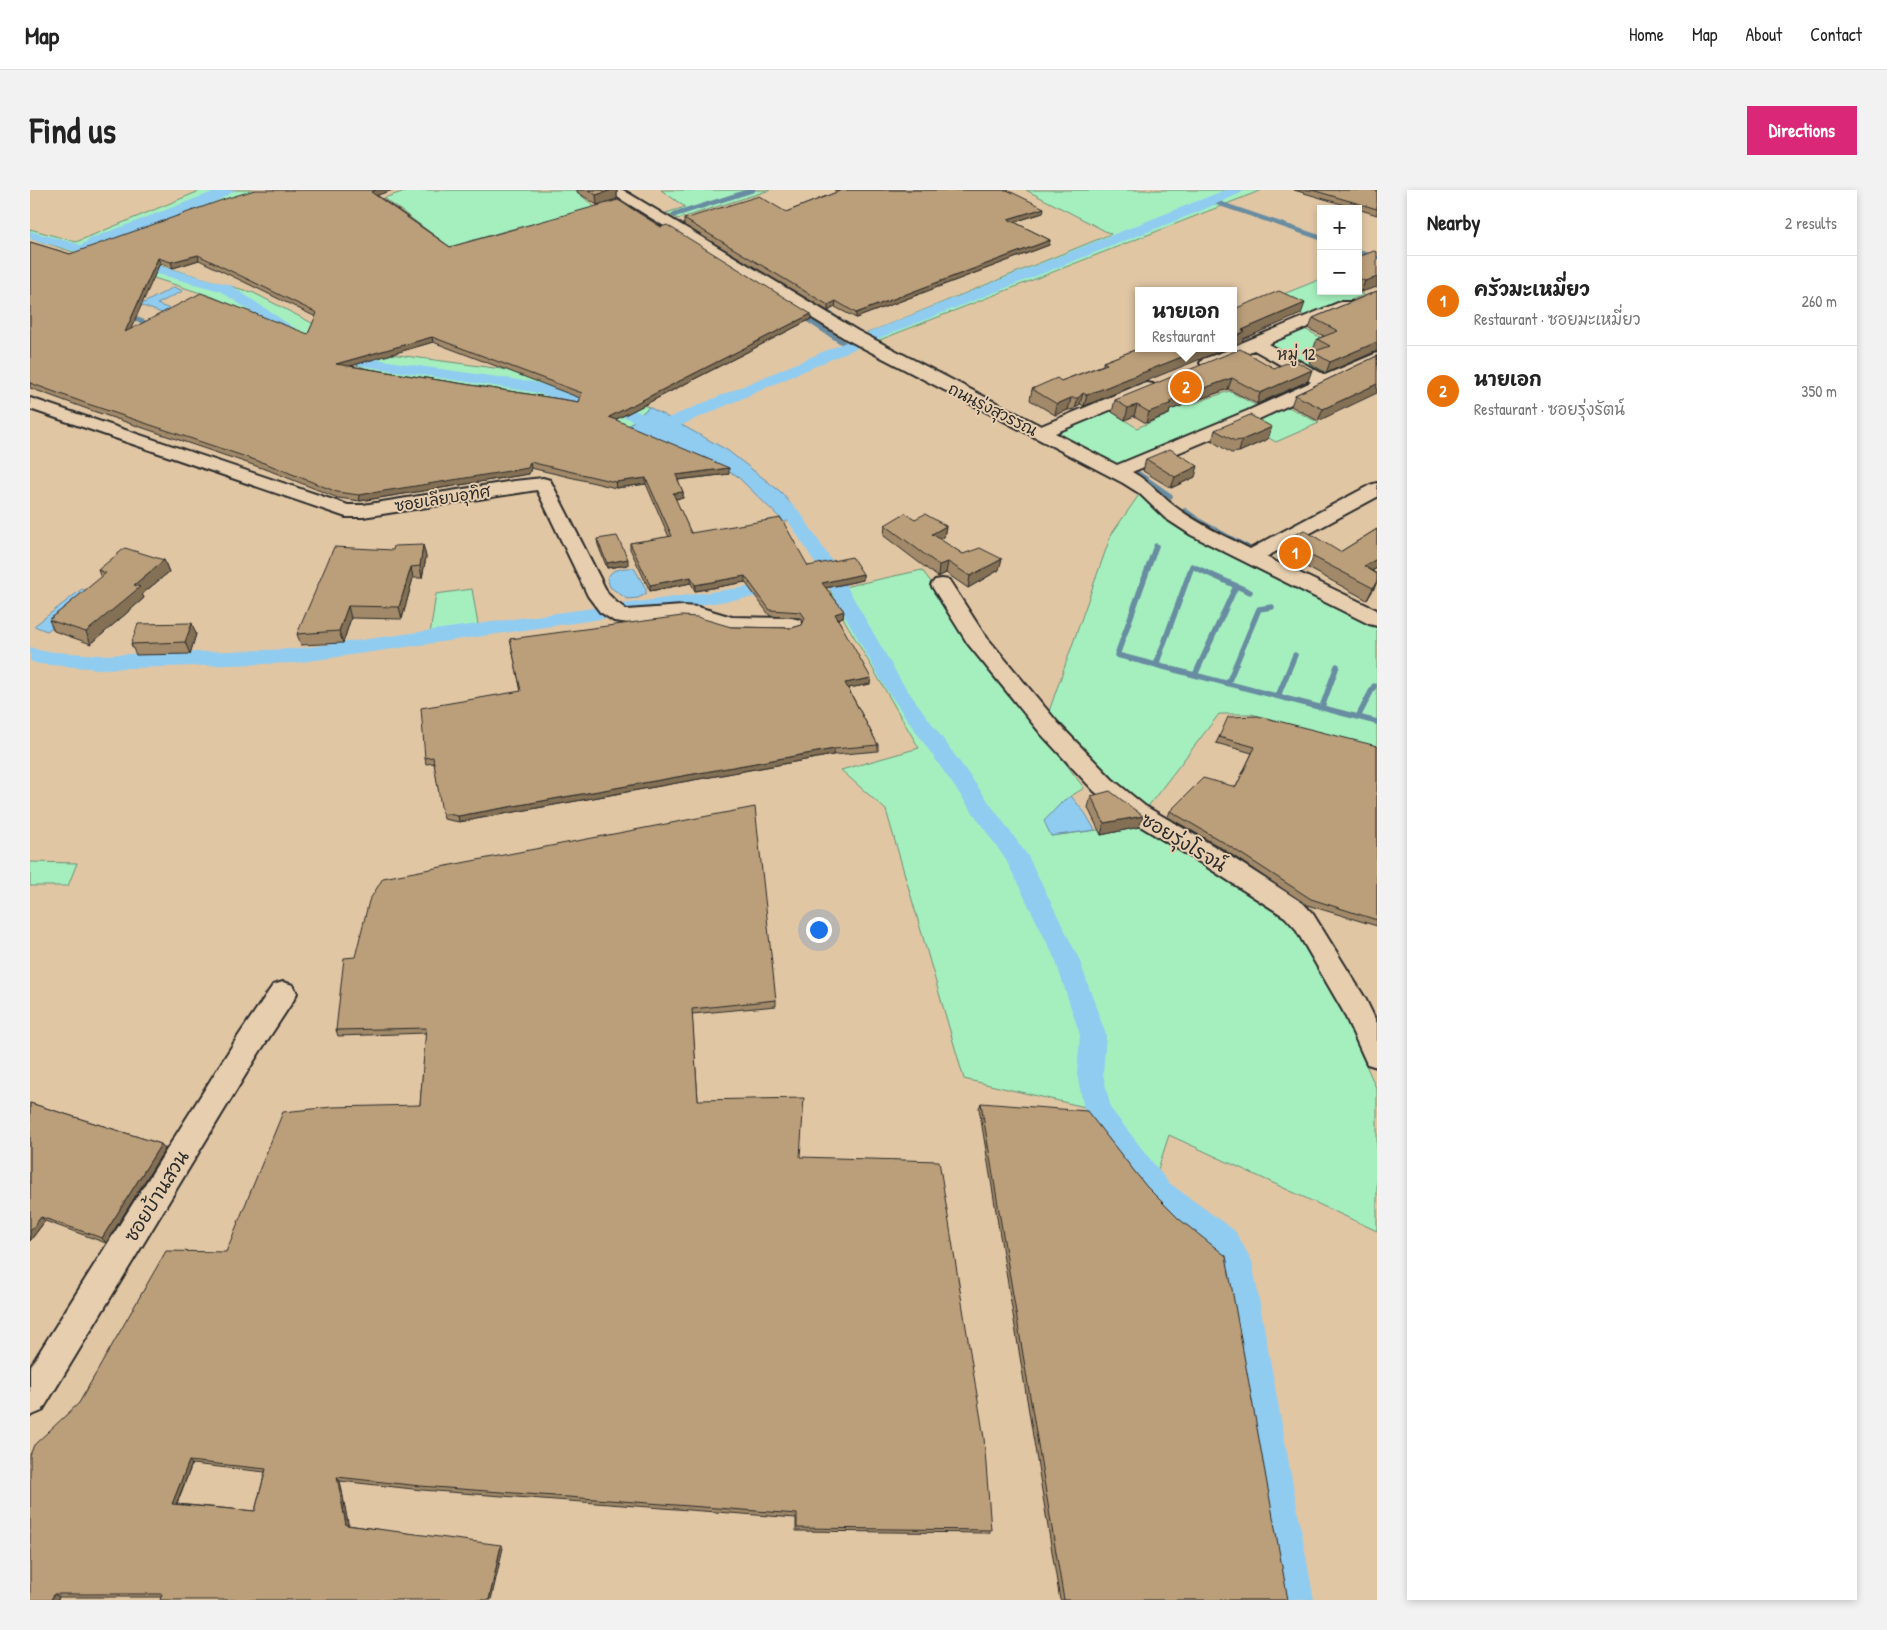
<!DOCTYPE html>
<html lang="en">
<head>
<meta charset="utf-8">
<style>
	body { margin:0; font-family:"Patrick Hand","Playpen Sans Thai",sans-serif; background:#f2f2f2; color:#222 }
	.controls { position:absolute; right:15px; top:15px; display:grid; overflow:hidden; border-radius:0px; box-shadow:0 2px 8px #0003 }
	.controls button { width:45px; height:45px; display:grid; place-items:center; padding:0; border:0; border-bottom:1px solid #e0e0e0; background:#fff; color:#222; font:25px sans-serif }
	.you { position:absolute; left:788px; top:739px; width:18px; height:18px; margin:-12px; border:4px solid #fff; border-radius:50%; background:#1a73e8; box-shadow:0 0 0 8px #1a73e833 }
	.badge { display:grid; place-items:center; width:32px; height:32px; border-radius:50%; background:#db2777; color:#fff; font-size:16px; font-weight:700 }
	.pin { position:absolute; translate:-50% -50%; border:2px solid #fff; box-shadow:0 1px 5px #0006 }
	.popup { position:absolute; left:1105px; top:97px; width:102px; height:65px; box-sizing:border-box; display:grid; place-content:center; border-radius:0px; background:#fff; filter:drop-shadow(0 1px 4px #0005); font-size:16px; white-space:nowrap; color:#767676 }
	.popup b { font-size:19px; color:#222 }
	.popup::after { content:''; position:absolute; left:50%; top:100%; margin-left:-10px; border:10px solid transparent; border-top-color:#fff }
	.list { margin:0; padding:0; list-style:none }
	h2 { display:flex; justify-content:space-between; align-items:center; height:65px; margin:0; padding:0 20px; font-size:21px }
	h2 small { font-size:16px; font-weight:400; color:#767676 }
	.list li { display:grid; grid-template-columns:32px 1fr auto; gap:15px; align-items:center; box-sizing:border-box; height:90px; padding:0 20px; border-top:1px solid #e0e0e0 }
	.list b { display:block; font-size:19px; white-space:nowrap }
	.list p { margin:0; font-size:16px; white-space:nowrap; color:#767676 }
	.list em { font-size:16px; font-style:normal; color:#767676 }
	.map { position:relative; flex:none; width:1347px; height:1410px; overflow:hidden; border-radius:0px }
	header { display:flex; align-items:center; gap:30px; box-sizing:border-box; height:70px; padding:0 25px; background:#fff; border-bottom:1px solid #e0e0e0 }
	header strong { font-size:24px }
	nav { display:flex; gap:28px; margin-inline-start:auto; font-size:18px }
	.intro { display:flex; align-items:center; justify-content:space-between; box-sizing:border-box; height:120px; padding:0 30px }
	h1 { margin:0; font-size:35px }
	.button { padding:12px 22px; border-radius:0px; background:#db2777; color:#fff; font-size:18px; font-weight:700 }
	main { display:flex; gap:30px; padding:0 30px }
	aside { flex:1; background:#fff; border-radius:0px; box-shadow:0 2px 8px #0003 }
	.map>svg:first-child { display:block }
	.green { fill:#a5efbe; stroke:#688d74 }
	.water { fill:#90ccf0; stroke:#688ca1 }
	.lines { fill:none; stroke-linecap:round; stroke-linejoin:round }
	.stream-far1 { stroke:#688ca1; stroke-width:4.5 }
	.stream { stroke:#688ca1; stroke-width:5.5 }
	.canal { fill:#90ccf0; fill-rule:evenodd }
	.street-casing { stroke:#2b2b2b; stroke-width:4 }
	.street { fill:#e6ceaf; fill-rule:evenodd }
	.wall { fill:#a18969; stroke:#2b2b2b; fill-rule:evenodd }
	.shaded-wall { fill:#836f55; stroke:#2b2b2b }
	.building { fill:#bb9f7a; stroke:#2b2b2b; fill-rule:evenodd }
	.labels { text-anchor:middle; stroke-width:4; stroke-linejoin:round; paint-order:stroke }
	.far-neighbourhood-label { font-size:16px; fill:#2b2b2b; stroke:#e6ceaf }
	.far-street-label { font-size:16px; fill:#2b2b2b; stroke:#e6ceaf }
	.street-label { font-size:19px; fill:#2b2b2b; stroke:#e6ceaf }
</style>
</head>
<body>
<header>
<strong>Map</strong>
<nav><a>Home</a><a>Map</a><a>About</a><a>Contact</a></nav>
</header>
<div class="intro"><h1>Find us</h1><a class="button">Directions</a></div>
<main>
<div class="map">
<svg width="1347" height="1410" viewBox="0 0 1347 1410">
	<rect width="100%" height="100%" fill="#e1c6a4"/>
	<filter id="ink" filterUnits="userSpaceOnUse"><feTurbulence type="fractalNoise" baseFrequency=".02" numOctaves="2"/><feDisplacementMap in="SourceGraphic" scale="10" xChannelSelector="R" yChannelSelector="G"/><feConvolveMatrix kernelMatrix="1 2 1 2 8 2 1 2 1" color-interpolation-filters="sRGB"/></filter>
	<g filter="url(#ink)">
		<path class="green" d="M 172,0 L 224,0 L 222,3 L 87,63 L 224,103 L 282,133 L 319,156 L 338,161 L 494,182 L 546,195 L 619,217 L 597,237 L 346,182 L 238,143 L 206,117 L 183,107 L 0,48 L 0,39 L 46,52 Z
			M 378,0 L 551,0 L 547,2 L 567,19 L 478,40 L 420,57 L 354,8 Z
			M 631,0 L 740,0 L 648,29 L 636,23 L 655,17 Z
			M 996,0 L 1232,0 L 847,151 L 835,144 L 1081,44 Z
			M 1291,89 L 1291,101 L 1327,101 L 1334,105 L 1277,127 L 1241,109 Z
			M 1271,137 L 1299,152 L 1278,161 L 1308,177 L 1297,185 L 1287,183 L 1236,155 Z
			M 1130,198 L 1159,215 L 1199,201 L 1231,218 L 1156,249 L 1087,275 L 1029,243 L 1047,232 L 1079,220 L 1107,238 L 1140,224 L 1110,207 Z
			M 1253,214 L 1289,233 L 1246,252 L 1211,232 Z
			M 1111,302 L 1347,435 L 1347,558 L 1221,524 L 1189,524 L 1119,615 L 1120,623 L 1013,543 L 1054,598 L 1033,611 L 1021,646 L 1114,634 L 1262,728 L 1304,802 L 1347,900 L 1347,1041 L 1139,945 L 1123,994 L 1055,917 L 934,889 L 856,620 L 811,580 L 889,558 L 815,431 L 800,400 L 892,380 L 1012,541 L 1081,345 Z
			M 442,399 L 448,435 L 400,444 L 406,404 Z
			M 0,672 L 47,673 L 38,696 L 0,696 Z"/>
		<path class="water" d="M 144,97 L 153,101 L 127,114 L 148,122 L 140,126 L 110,115 Z
			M 619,217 L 697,260 L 751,302 L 771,327 L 754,332 L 706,285 L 597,237 Z
			M 595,378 L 604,378 L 616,399 L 616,404 L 608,408 L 597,409 L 580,397 L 577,388 L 583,381 Z
			M 52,399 L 65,404 L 17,441 L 4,436 Z
			M 1041,606 L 1055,623 L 1065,640 L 1021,646 L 1014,631 L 1033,611 Z"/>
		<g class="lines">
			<path class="stream-far1" d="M 1182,11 L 1291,48
				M 644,25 L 723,0
				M 1328,62 L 1347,68
				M 777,108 L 818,136
				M 772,126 L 818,156
				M 97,129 L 106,129 L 122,135"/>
			<path class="stream" d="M 1107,283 L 1140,306
				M 1155,321 L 1172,333 L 1218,358
				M 1126,356 L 1087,465 L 1347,532
				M 1126,475 L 1162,376 L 1220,402
				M 1165,485 L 1206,396
				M 1198,493 L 1229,419 L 1242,417
				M 1248,506 L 1265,465
				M 1292,517 L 1307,476
				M 1328,527 L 1344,496"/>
			<path class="canal" d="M 188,0 L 206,0 L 187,11 L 65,58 L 200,95 L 272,143 L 275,146 L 272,149 L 262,149 L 190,101 L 0,49 L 0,41 L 51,55 L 62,48 Z
				M 1195,0 L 1213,0 L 1211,3 L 1168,22 L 854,146 L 645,238 L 646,240 L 644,244 L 638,245 L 582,222 L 502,202 L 320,174 L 299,166 L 296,163 L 299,160 L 304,158 L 323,165 L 389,176 L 503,192 L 594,216 L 631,231 L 844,140 Z
				M 743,302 L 749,303 L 770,322 L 805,376 L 871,491 L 998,666 L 1049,769 L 1076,845 L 1073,884 L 1081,919 L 1138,992 L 1205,1041 L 1222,1071 L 1284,1410 L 1250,1410 L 1193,1075 L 1185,1061 L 1118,1010 L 1059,932 L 1055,924 L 1047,884 L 1050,845 L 1025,769 L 976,670 L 856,499 L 787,376 L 757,329 L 734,307 L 737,303 Z
				M 753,392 L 760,394 L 763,398 L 760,402 L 265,473 L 69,479 L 9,474 L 0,471 L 0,457 L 12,461 L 69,465 L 265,459 Z"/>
			<g class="street-casing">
				<path id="street" d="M 576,0 L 593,0 L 828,141 L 1011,236 L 1111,194 L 1117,193 L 1123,194 L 1126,198 L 1123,202 L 1025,243 L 1087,275 L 1217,221 L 1281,192 L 1224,160 L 1179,178 L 1173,177 L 1170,173 L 1173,169 L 1204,158 L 1204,156 L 1310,112 L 1322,112 L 1324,115 L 1322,118 L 1238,154 L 1295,185 L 1347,163 L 1347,174 L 1229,229 L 1102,282 C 1122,293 1133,309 1151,321 C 1173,336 1196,347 1220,359 L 1340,295 L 1347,293 L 1347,307 L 1236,367 L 1347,420 L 1347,436 L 1339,434 L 1161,345 L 1135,328 L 1109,303 L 1093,293 L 816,149 Z
					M 0,208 L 318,315 L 333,315 L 484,291 L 513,288 L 520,290 L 578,404 L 586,412 L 597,420 L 652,416 L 668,417 L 702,427 L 762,428 L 770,430 L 773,435 L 770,440 L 762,442 L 701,441 L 667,431 L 652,430 L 606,434 L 584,431 L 570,422 L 558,406 L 507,300 L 333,327 L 316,327 L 0,219 Z
					M 912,389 L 919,390 L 954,444 L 1028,533 L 1082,589 L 1115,616 L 1189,659 L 1273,713 L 1283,724 L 1335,808 L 1347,833 L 1347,877 L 1337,874 L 1313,821 L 1265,738 L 1255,727 L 1171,673 L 1097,628 L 1064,601 L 1012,545 L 938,454 L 901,395 L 905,390 Z
					M 253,792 L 263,795 L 267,803 L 263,811 L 227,866 L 12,1221 L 0,1226 L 0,1177 L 207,848 L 243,795 Z"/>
			</g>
			<use href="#street" class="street"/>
		</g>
		<path class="wall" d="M 547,0 L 587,0 L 587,9 L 567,15 L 547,2 Z
			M 804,0 L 977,0 L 1013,23 L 984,32 L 1020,50 L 1019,55 L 826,128 L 805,117 L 798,121 L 654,35 L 654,29 L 756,22 L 807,2 Z
			M 1264,0 L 1347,0 L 1347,25 L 1328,19 Z
			M 347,5 L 420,57 L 781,129 L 585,230 L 699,284 L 648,290 L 653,302 L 653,308 L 645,309 L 661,343 L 778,376 L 833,384 L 833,390 L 796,398 L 814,421 L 813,427 L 808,429 L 840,494 L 818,498 L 848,555 L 848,561 L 803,565 L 429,632 L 414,629 L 404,573 L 396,574 L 395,568 L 491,501 L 480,449 L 701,437 L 762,438 L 772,435 L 773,432 L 770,428 L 740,426 L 715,392 L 665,401 L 661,393 L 620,401 L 600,359 L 600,353 L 639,347 L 616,294 L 586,298 L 501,278 L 499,284 L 330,311 L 308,308 L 238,280 L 60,220 L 0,198 L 0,52 L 40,64 ZM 169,70 L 286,127 L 278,144 L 100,139 L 130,73 L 143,78 ZM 403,152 L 550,208 L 549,212 L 320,176 Z
			M 1347,62 L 1331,102 L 1328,100 L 1328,67 Z
			M 1347,101 L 1347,161 L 1296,183 L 1279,173 L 1283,162 L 1286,161 L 1283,160 L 1287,149 L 1294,146 L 1279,139 L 1283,128 Z
			M 1110,158 L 1054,216 L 1050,214 L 1045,219 L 1038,220 L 1025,225 L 1000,210 L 1002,199 L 1031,191 L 1073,175 L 1073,172 Z
			M 1347,166 L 1288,231 L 1261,216 L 1265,205 Z
			M 1244,178 L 1278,191 L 1227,214 L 1198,199 L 1140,220 L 1139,224 L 1116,233 L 1104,226 L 1095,230 L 1082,222 L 1085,210 Z
			M 1185,240 L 1238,249 L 1209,262 L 1201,263 L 1182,251 Z
			M 1116,269 L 1165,287 L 1141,298 L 1113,281 Z
			M 885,329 L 916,336 L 914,347 L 910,350 L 933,364 L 969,380 L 938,398 L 916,383 L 908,387 L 854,346 L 855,335 Z
			M 1347,339 L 1347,378 L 1342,381 L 1347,384 L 1347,392 L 1337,410 L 1249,362 L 1253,351 L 1310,362 Z
			M 567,349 L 598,375 L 577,378 L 568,355 Z
			M 393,355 L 396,367 L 392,388 L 383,388 L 372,429 L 321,428 L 313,453 L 271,455 L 267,444 Z
			M 134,370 L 139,382 L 112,404 L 114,408 L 61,454 L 24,441 L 19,430 L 71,388 L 68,380 Z
			M 166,444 L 160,464 L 106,465 L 101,454 Z
			M 1189,547 L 1347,556 L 1347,736 L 1277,715 L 1190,657 L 1138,627 L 1140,621 L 1206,597 L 1222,563 L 1186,553 Z
			M 1061,606 L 1113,626 L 1109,637 L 1071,645 L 1058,618 Z
			M 746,810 L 746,816 L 662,824 L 668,910 L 770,967 L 961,1340 L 959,1343 L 766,1341 L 766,1328 L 392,1300 L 310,1291 L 318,1335 L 473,1358 L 131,1407 L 29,1407 L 0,1410 L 49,1213 L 196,1062 L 390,915 L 396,843 L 308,846 L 306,840 ZM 162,1274 L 235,1282 L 225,1321 L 147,1314 Z
			M 0,913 L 131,954 L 135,959 L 76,1053 L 15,1031 L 0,1051 Z
			M 951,913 L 1258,1410 L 1030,1410 L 949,918 Z"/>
		<path class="shaded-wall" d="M 346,0 L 363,0 L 342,7 L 341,2 Z
			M 582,0 L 587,0 L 587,9 L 567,15 L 566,5 Z
			M 1014,18 L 1013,23 L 977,34 L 978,29 Z
			M 1020,50 L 1019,55 L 826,128 L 826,123 Z
			M 168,65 L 169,70 L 143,78 L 141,72 Z
			M 128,68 L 130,73 L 97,148 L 95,142 Z
			M 1347,87 L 1347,97 L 1331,102 L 1335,91 Z
			M 806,111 L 805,117 L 798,121 L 798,115 Z
			M 1275,113 L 1271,124 L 1213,149 L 1212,152 L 1204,156 L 1204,147 L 1212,140 Z
			M 781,124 L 781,129 L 579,233 L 579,227 Z
			M 402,147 L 403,152 L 307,180 L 306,174 Z
			M 1347,152 L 1347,161 L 1296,183 L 1300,172 Z
			M 1174,158 L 1198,158 L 1054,216 L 1057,205 Z
			M 1282,180 L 1278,191 L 1227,214 L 1230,203 Z
			M 1202,188 L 1198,199 L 1140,220 L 1139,224 L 1116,233 L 1119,222 L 1139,211 Z
			M 1347,194 L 1347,203 L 1288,231 L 1293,219 Z
			M 1053,203 L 1050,214 L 1045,219 L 1048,208 Z
			M 1041,208 L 1038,220 L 1025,225 L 1027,214 Z
			M 1107,215 L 1104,226 L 1095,230 L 1098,218 Z
			M 1242,237 L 1238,249 L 1209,262 L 1212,250 Z
			M 500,272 L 501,278 L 499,284 L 330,311 L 329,305 Z
			M 1168,276 L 1165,287 L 1141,298 L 1145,287 Z
			M 699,278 L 699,284 L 646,290 L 646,285 Z
			M 616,288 L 616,294 L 586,298 L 585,292 Z
			M 653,302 L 653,308 L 643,309 L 643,303 Z
			M 916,336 L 914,347 L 900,356 L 902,344 Z
			M 393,355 L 396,367 L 392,388 L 390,376 Z
			M 598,369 L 598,375 L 577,378 L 577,373 Z
			M 972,369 L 969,380 L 938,398 L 940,386 Z
			M 1347,369 L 1347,378 L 1329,388 L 1334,376 Z
			M 134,370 L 139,382 L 112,404 L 114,408 L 61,454 L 56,442 L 104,395 Z
			M 918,372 L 916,383 L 908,387 L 909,375 Z
			M 381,377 L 383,388 L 372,429 L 369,417 Z
			M 833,384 L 833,390 L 791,399 L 792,393 Z
			M 715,386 L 715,392 L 665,401 L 665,395 Z
			M 661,387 L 661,393 L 620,401 L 620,395 Z
			M 1347,391 L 1345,397 L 1337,410 L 1343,398 Z
			M 318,416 L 321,428 L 313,453 L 309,441 Z
			M 814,421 L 813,427 L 804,430 L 805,424 Z
			M 162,433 L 166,444 L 160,464 L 155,452 Z
			M 841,488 L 840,494 L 814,499 L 815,493 Z
			M 804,559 L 803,565 L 429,632 L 428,626 Z
			M 1113,626 L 1109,637 L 1071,645 L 1074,633 Z
			M 131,954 L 135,959 L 76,1053 L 72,1048 Z
			M 11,1027 L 15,1031 L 0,1051 L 0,1041 Z
			M 159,1271 L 162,1274 L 145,1317 L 142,1314 Z
			M 307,1287 L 310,1291 L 319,1338 L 316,1335 Z
			M 471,1355 L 473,1358 L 461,1410 L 459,1410 Z
			M 24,1404 L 29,1407 L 28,1410 L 21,1410 Z"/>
		<path class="building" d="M 225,0 L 346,0 L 341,2 L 420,57 L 588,10 L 631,37 L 637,35 L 781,124 L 579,227 L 699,278 L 646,285 L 653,302 L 643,303 L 661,343 L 751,328 L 778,376 L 822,367 L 833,384 L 792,393 L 814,421 L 805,424 L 841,488 L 815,493 L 848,555 L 804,559 L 428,626 L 412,623 L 403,567 L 395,568 L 391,518 L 491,501 L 480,449 L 652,426 L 667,427 L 701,437 L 762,438 L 772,435 L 775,428 L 771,422 L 740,420 L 715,386 L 665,395 L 661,387 L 620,395 L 600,353 L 642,346 L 616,288 L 585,292 L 500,272 L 498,278 L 329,305 L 307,302 L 237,274 L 58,214 L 0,193 L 0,52 L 40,64 L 195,9 ZM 168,65 L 287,123 L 278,144 L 171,103 L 95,142 L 128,68 L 141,72 ZM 402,147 L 552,203 L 549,212 L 306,174 Z
			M 559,0 L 582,0 L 566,5 Z
			M 812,0 L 977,0 L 1014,18 L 978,29 L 1020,50 L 826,123 L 806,111 L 798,115 L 654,29 L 729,6 L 756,22 Z
			M 1282,0 L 1347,0 L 1347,19 Z
			M 1344,61 L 1347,62 L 1347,87 L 1335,91 L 1328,88 L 1328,67 Z
			M 1249,101 L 1275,113 L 1212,140 L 1215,141 L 1204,147 L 1204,119 Z
			M 1347,101 L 1347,152 L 1300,172 L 1283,162 L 1300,156 L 1287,149 L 1308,141 L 1283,128 Z
			M 1110,158 L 1174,158 L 1057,205 L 1053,203 L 1048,208 L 1041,208 L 1027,214 L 1002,199 L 1027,188 L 1031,191 L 1077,174 L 1073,172 Z
			M 1210,159 L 1244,178 L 1264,170 L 1282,180 L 1230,203 L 1202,188 L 1139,211 L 1142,213 L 1119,222 L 1107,215 L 1098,218 L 1085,210 Z
			M 1347,166 L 1347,194 L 1293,219 L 1265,205 Z
			M 1220,225 L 1242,237 L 1212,250 L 1205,251 L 1185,240 Z
			M 1140,259 L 1168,276 L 1145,287 L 1116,269 Z
			M 875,323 L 885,329 L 895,324 L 916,336 L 902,344 L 933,364 L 950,358 L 972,369 L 940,386 L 918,372 L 909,375 L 855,335 Z
			M 1347,339 L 1347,369 L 1334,376 L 1347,384 L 1347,391 L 1343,398 L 1253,351 L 1274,340 L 1310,362 Z
			M 587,346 L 598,369 L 577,373 L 567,349 Z
			M 393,355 L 390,376 L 381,377 L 369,417 L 318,416 L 309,441 L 267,444 L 304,357 L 363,360 L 364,356 Z
			M 95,358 L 134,370 L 104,395 L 110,397 L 56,442 L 19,430 L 76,383 L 68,380 Z
			M 162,433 L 155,452 L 101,454 L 108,434 Z
			M 1228,526 L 1347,556 L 1347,730 L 1281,709 L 1193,652 L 1140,621 L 1173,588 L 1206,597 L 1225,557 L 1189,547 L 1198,527 Z
			M 1080,601 L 1113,626 L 1074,633 L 1061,606 Z
			M 725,617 L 746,810 L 662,819 L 668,910 L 774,908 L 770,967 L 909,971 L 954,1248 L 961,1340 L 767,1338 L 767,1324 L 390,1296 L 307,1287 L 316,1335 L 471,1355 L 459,1410 L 130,1410 L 132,1404 L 24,1404 L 21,1410 L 0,1410 L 0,1265 L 4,1255 L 49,1213 L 136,1061 L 196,1062 L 253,922 L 302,917 L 390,915 L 396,838 L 306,840 L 314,768 L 325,767 L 339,711 L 353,688 ZM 159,1271 L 236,1279 L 225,1321 L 142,1314 Z
			M 0,913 L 131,954 L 72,1048 L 11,1027 L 0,1041 Z
			M 951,913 L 1057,921 L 1116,996 L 1149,1029 L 1196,1066 L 1258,1410 L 1034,1410 Z"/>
	</g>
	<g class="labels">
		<g class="far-neighbourhood-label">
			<text x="1266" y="170">หมู่ 12</text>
		</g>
		<g class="far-street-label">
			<text transform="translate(963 219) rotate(27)" y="6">ถนนรุ่งสุวรรณ</text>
			<text transform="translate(412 308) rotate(-9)" y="6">ซอยเลียบอุทิศ</text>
		</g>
		<g class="street-label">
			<text transform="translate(1154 652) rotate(31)" y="7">ซอยรุ่งโรจน์</text>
			<text transform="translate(126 1006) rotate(-58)" y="7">ซอยบ้านสวน</text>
		</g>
	</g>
</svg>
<div class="controls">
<button>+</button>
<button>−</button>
</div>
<div class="you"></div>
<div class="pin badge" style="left:1265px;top:363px;background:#e8710a">1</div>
<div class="pin badge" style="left:1156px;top:197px;background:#e8710a">2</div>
<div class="popup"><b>นายเอก</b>Restaurant</div>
</div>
<aside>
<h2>Nearby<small>2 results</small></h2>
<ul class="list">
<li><span class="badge" style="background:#e8710a">1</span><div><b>ครัวมะเหมี่ยว</b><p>Restaurant · ซอยมะเหมี่ยว</p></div><em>260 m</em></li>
<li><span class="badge" style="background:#e8710a">2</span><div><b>นายเอก</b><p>Restaurant · ซอยรุ่งรัตน์</p></div><em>350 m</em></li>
</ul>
</aside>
</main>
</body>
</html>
